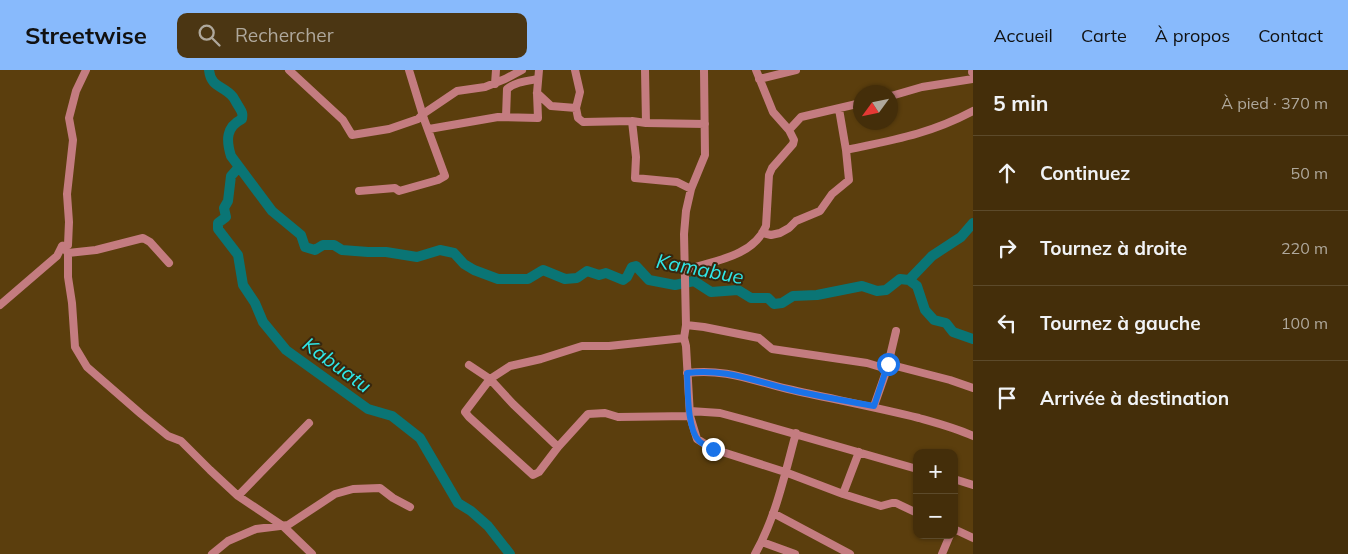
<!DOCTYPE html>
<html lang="fr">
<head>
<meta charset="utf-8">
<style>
	body { margin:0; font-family:Mulish,sans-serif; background:#4b3613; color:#f1f3f6 }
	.controls { position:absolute; right:15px; bottom:15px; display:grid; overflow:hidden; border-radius:10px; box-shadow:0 1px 4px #0004 }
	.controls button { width:45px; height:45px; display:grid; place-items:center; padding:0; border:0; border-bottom:1px solid #5c4a2b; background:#442e0a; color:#f1f3f6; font:25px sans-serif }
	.compass { position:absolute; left:853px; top:15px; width:45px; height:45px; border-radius:50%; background:#442e0a; box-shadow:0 1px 4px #0004; rotate:237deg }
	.stop { position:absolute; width:15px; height:15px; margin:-11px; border:4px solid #1a73e8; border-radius:50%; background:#fff }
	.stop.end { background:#1a73e8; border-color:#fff; box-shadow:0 1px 5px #0008 }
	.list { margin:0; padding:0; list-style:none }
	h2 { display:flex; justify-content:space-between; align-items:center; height:65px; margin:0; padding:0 20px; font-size:21px }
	h2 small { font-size:16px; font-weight:400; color:#afa89c }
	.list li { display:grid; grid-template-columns:32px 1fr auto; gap:15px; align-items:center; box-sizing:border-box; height:75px; padding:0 20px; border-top:1px solid #5c4a2b }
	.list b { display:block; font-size:19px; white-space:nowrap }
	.list em { font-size:16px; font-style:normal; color:#afa89c }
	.icon { flex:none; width:28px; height:28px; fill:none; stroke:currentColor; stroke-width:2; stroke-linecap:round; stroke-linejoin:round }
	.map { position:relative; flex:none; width:973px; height:484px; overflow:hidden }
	header { display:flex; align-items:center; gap:30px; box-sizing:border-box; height:70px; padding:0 25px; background:#88bafc; color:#111 }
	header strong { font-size:24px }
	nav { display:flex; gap:28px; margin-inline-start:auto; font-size:18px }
	.search { width:350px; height:45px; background:#4b3613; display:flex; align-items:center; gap:12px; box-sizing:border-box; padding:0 18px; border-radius:10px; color:#afa89c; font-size:19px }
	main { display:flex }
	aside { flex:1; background:#442e0a }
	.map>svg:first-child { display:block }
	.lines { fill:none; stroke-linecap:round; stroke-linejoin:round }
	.river { stroke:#0a7575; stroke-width:10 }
	.minor { stroke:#c47c80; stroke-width:8 }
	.route { stroke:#1a73e8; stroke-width:6 }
	.labels { text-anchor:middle; stroke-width:4; stroke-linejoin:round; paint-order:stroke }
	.water-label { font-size:20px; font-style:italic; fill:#2fe8e9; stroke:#38270e }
</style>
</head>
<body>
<header>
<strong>Streetwise</strong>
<div class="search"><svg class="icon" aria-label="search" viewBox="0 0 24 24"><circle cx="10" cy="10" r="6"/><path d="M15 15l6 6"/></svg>Rechercher</div>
<nav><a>Accueil</a><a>Carte</a><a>À propos</a><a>Contact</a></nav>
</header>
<main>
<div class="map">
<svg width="973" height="484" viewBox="0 0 973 484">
	<rect width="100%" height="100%" fill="#5b3e0d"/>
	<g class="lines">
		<path class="river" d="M 209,0 C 211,18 223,15 233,27 C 235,30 237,34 239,37 C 242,42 243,43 242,49 C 226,57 226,70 231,86 L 272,141 L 301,165 L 305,177 L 315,180 L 323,175 L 334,175 L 342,180 L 368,182 L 386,182 L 417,187 L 440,180 L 454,183 L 464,194 L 474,200 L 498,209 L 528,209 L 543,200 L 565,209 L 577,208 L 587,201 L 599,205 L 606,203 L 623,210 L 627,207 L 632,197 L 636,196 L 649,210 L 675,215 L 694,211 L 711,222 L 738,220 L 751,228 L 768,228 L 774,234 L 782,233 L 793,226 L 817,225 L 862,216 L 877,221 L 886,220 L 900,209 L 909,210 L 917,216 L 925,240 L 934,250 L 946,253 L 953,262 L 973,269
			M 239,97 L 231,106 L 228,131 L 224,138 L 226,147 L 218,153 L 218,159 L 238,185 L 243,215 L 255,233 L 263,252 L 286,280 L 368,339 L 392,346 L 420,368 L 458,433 L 471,441 L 488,456 L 510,484
			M 909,210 L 932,186 L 961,167 L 973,153"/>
		<path class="minor" d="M 289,0 L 343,50 L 352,65 L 389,59 L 418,49 L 423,44 L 457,21 L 485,17 L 505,9 L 522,0
			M 575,0 L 580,22 L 576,38
			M 645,0 L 646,53
			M 704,0 L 705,85 L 691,119 L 686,141 L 684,164 L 686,255 L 684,268 L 686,276 L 690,346 L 697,369 L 713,379 L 785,402 L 843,424 L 881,436 L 892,433 L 896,433 L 917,443
			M 756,0 L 773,42 L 789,60
			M 972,2 L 973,2
			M 759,9 L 796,0
			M 495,14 L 496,0
			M 537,23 L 551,36 L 576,38 L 578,48 L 583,52 L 632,51 L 646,53 L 705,54
			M 891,26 L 922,17 L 973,9
			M 506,47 L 507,19 C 515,12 527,11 538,9
			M 632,51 L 636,87 L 635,108 L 677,112 L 691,119
			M 429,59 L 498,47 L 538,48 L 537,23 L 539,0
			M 846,80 C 893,70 930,64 973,41
			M 359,121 L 395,118 L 399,121 L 438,110 L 445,106 L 424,49 L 409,0
			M 762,163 L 771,165 L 780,163 L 789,158 L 796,151 L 820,141 L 832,124 L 849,110 L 846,80 L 839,39
			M 62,176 L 68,183 L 68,207 L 72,233 L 75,277 L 87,297 L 141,344 L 168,366 L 181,371 L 210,400 L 238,426 L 283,456 L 312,484
			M 68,183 L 96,180 L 143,168 L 150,172 L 169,193
			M 685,200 C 713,191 753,187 766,156 L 769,105 L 772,98 L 793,74 L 794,70 L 789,60 L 801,47 L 861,33
			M 0,235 L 57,186 L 62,176 L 68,175 L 69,152 L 67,124 L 73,70 L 69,48 L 76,21 L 86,0
			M 686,255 L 704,257 L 759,268 L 772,279 L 867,293 L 887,299
			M 684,268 L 609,276 L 582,276 L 541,289 L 510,296 L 490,309 L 465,342 L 469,347 L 533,405 L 539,402 L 558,377 L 588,344 L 605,343 L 618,347 L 690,346
			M 888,294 L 950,310 L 973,318
			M 469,295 L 490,309 L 513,334 L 558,377
			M 687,303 C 725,298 753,311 788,319 C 832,329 875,337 919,348 C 937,353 956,358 973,366
			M 874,336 L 887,299 L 896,261
			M 690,341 L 720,343 L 746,350 L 917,399
			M 954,409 L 973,415
			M 843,424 L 859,382
			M 238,426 L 309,353
			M 773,443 L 850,484
			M 954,459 L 973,468
			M 762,472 L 795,484
			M 212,484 L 228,471 L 256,459 L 288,455 L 335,424 L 353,419 L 380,418 L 393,428 L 410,437
			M 755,484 C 776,447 785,403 796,363
			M 942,484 L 950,465"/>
	</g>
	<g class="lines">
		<path class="route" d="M 713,379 C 709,377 703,375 699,371 C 687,359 688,320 687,303 C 725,298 753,311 788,319 C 817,326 846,331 874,336 L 888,294"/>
	</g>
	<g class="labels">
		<g class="water-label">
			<text transform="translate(700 199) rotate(11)" y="7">Kamabue</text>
			<text transform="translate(337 295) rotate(36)" y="7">Kabuatu</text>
		</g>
	</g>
</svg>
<div class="controls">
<button>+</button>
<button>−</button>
</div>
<svg class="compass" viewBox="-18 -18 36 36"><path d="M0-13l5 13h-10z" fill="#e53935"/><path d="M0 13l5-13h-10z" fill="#afa89c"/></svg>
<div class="stop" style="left:888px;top:294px"></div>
<div class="stop end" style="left:713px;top:379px"></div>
</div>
<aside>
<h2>5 min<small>À pied · 370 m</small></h2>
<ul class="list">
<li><svg class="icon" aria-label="ahead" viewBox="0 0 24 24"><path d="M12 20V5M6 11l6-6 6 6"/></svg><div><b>Continuez</b></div><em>50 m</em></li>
<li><svg class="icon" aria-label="right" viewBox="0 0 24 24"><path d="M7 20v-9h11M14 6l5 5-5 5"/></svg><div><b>Tournez à droite</b></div><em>220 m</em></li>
<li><svg class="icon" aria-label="left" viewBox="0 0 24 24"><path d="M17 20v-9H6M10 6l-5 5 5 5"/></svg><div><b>Tournez à gauche</b></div><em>100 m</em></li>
<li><svg class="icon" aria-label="arrive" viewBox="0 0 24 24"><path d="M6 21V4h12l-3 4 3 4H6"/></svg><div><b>Arrivée à destination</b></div></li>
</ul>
</aside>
</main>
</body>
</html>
